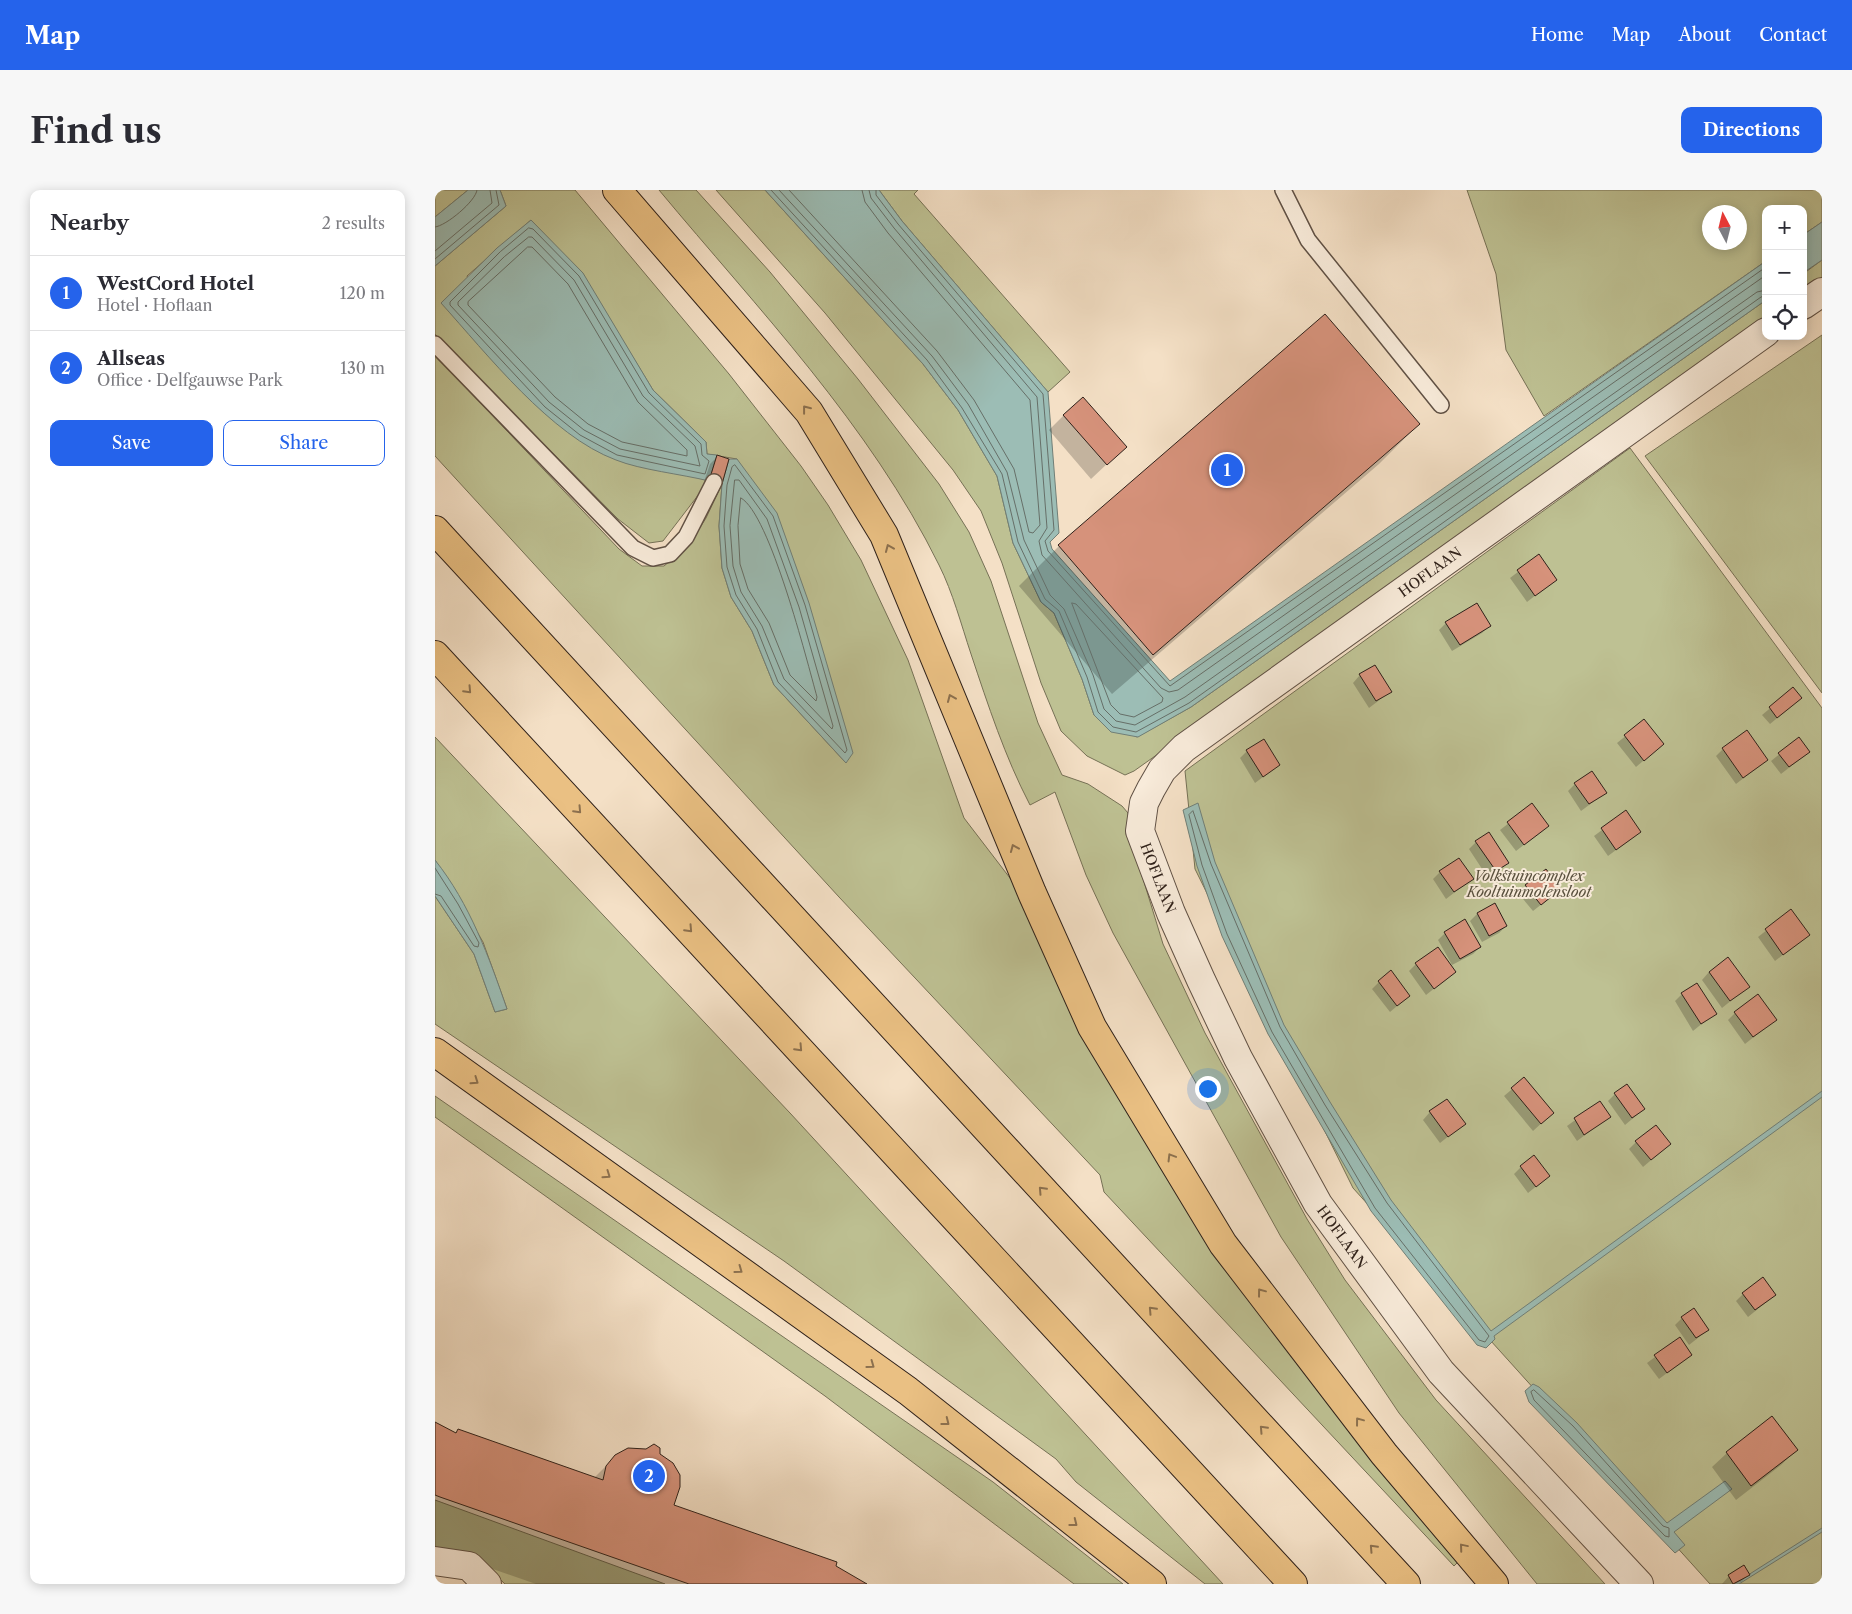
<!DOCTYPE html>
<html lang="en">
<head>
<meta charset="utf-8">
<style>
	body { margin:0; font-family:"Libre Caslon Text",serif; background:#f7f7f7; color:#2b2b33 }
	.controls { position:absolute; right:15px; top:15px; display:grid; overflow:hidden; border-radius:10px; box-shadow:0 2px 12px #0003 }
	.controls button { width:45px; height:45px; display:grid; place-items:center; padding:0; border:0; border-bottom:1px solid #e1e1e2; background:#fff; color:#2b2b33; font:25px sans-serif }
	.compass { position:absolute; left:1267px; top:15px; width:45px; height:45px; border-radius:50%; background:#fff; box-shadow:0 2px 12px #0003; rotate:353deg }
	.you { position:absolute; left:772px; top:898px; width:18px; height:18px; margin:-12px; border:4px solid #fff; border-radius:50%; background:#1a73e8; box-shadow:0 0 0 8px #1a73e833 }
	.badge { display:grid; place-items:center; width:32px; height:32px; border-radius:50%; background:#2563eb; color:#fff; font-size:16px; font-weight:700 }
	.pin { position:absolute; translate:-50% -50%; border:2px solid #fff; box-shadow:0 1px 5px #0006 }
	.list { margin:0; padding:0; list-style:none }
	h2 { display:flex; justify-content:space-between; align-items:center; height:65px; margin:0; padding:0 20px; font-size:21px }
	h2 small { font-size:16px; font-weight:400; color:#7c7c81 }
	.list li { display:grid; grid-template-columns:32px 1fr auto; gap:15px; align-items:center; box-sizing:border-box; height:75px; padding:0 20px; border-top:1px solid #e1e1e2 }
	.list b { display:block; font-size:19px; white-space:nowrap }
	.list p { margin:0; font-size:16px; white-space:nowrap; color:#7c7c81 }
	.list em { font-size:16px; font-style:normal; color:#7c7c81 }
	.actions { display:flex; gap:10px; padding:15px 20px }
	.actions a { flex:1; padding:11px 0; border:1px solid #2563eb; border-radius:10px; text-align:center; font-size:18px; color:#2563eb }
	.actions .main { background:#2563eb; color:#fff }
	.icon { flex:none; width:28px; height:28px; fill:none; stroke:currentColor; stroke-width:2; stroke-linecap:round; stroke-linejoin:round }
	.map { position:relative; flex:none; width:1387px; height:1394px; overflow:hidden; border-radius:10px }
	header { display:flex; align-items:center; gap:30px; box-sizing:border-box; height:70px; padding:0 25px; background:#2563eb; color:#fff }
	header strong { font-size:24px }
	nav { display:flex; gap:28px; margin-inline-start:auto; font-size:18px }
	.intro { display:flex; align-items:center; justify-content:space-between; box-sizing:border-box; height:120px; padding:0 30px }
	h1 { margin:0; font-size:35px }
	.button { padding:12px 22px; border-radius:10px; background:#2563eb; color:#fff; font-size:18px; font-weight:700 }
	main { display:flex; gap:30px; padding:0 30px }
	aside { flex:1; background:#fff; border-radius:10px; box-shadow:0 2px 12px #0003 }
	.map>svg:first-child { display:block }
	.green { fill:#bec193; stroke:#767156; fill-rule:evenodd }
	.water { fill:#9cbdb5; stroke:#707f77 }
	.shadow { fill:#0003 }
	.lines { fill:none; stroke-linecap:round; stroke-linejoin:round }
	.shore { stroke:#666f68; stroke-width:1 }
	.building { fill:#d6927b; stroke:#2f211a }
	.service-casing { stroke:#605145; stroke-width:18 }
	.minor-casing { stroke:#605145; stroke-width:30 }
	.motorway-casing { stroke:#2f211a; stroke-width:30 }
	.service { stroke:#f8ebda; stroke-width:15 }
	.minor { stroke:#f8ebda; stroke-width:28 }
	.motorway { stroke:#eac083; stroke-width:28 }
	.oneway { stroke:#8c704e }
	.labels { text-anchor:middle; stroke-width:4; stroke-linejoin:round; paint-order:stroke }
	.street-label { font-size:14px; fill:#2f211a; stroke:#f8ebda }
	.park-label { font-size:14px; font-style:italic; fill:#5a513e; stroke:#f8ebda }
</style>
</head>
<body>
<header>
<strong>Map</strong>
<nav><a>Home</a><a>Map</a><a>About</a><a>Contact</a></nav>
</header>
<div class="intro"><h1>Find us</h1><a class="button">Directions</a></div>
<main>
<aside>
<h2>Nearby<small>2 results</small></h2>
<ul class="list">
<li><span class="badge">1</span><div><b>WestCord Hotel</b><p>Hotel · Hoflaan</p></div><em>120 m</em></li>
<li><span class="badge">2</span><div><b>Allseas</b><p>Office · Delfgauwse Park</p></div><em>130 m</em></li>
</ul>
<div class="actions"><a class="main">Save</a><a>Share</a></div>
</aside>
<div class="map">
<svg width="1387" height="1394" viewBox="0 0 1387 1394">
	<rect width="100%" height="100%" fill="#f4e0c6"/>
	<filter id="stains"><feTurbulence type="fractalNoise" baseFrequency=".004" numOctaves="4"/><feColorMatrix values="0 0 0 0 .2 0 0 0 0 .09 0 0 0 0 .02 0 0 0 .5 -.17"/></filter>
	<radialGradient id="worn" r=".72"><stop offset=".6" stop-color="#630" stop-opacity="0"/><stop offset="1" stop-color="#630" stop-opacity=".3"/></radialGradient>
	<path class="green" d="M 0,0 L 33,0 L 0,27 Z
		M 65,0 L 140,0 L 294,184 L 366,276 L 393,315 L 426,370 L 473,470 L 529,628 L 578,692 L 648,836 L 1023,1372 L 1019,1376 L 669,1002 L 665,985 L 404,707 L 0,266 L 0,165 L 184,359 L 207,376 L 229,376 L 254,355 L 271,328 L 287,294 L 284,336 L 287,378 L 296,407 L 317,441 L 339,495 L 411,573 L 302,269 L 272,264 L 271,252 L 218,200 L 188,151 L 96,30 L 32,86 L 70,184 L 107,221 L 143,249 L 274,291 L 228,351 L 214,353 L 183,329 L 0,144 L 0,76 L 71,16 Z
		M 224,0 L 261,0 L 335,82 L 423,189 L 504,294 L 534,342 L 556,391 L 603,533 L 627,585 L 653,594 L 687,616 L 693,623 L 702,669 L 728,754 L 770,843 L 872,1029 L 910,1090 L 1001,1210 L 1170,1394 L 1102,1394 L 964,1223 L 846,1047 L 678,743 L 651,685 L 620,602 L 595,615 C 570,567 553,515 536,464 C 526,434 518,403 504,375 C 435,235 323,119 224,0 Z
		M 281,0 L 330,0 L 488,174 L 523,220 L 562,286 L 578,353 L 606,412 L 619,423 L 647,489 L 659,525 L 702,547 L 756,517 L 1331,110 L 1331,132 L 699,581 L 690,585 L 652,566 L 626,541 L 606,493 L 567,373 L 546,321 L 518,280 L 390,123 Z
		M 444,0 L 483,0 L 479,4 L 635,182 L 613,202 L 467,31 Z
		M 1032,0 L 1387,0 L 1387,32 L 1368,45 L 1368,19 L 1331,19 L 1331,71 L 1109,226 L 1071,160 L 1061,84 ZM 1274,22 L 1304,22 L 1304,52 L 1274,52 Z
		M 1387,70 L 1387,92 L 1368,105 L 1368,84 Z
		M 1387,145 L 1387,503 L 1210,266 Z
		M 1195,258 L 1387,518 L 1387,1394 L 1275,1394 L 918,998 L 760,679 L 750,581 Z
		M 0,547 L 355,923 L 788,1394 L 770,1394 L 641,1292 L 621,1269 L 349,1071 L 0,834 L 0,706 L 39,764 L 60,822 L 72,819 L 48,752 L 0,670 Z
		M 0,906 L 558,1292 L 688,1394 L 639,1394 L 390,1206 L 0,927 Z
		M 0,1310 L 230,1394 L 70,1394 L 43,1368 L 0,1360 Z"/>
	<path class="water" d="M 33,0 L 65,0 L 71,16 L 0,76 L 0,27 Z
		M 330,0 L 444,0 L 467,31 L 613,202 L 624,343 L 615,352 L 617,359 L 735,491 L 1331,71 L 1331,110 L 756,517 L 703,547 L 676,542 L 659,525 L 647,489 L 619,423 L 606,412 L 578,353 L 562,286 L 523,220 L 488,174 Z
		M 96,30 L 148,83 L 218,200 L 271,252 L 272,264 L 282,265 L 274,291 C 246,284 206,280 181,270 C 116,246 52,164 6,113 L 62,58 Z
		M 1387,32 L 1387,70 L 1368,83 L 1368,45 Z
		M 294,269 L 302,269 L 342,323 L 374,413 L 418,563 L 411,573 L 339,495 L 317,441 L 296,407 L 287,378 L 284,336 L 287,294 Z
		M 763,613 L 780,672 L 849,835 L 895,912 L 956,1010 L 1056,1141 L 1387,901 L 1387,907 L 1059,1146 L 1060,1149 L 1051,1158 L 1042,1155 L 936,1021 L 833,844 L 787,746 L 762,676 L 748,620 Z
		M 0,670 C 35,714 54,767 72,819 L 60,822 L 39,764 L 0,706 Z
		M 1098,1194 L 1104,1197 L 1142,1233 L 1232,1333 L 1290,1291 L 1297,1299 L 1239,1342 L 1250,1355 L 1240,1363 L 1094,1212 L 1090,1201 Z
		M 1387,1338 L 1387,1342 L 1304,1394 L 1299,1394 Z"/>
	<path class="shadow" d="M 890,126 L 984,234 L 944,274 L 677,504 L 584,396 L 624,356 Z
		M 629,225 L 690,257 L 656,289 L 614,240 Z
		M 282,267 L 278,301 L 267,298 L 275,274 Z
		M 1104,366 L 1120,390 L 1092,412 L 1075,388 Z
		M 1011,433 L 1054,436 L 1047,443 L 1017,461 L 1004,440 Z
		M 925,485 L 955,502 L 934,518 L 918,493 Z
		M 1358,499 L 1358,515 L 1335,534 L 1327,525 Z
		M 1209,531 L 1228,554 L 1201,577 L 1182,553 Z
		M 1363,549 L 1374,562 L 1346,584 L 1336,571 Z
		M 1288,559 L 1332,570 L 1301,594 L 1281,566 Z
		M 812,561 L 844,575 L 820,593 L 805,568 Z
		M 1140,594 L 1170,603 L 1146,621 L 1133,601 Z
		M 1097,615 L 1113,636 L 1081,661 L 1065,640 Z
		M 1191,622 L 1205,642 L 1173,666 L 1159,646 Z
		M 1041,652 L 1073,672 L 1053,688 L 1034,659 Z
		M 1110,681 L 1117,706 L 1098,721 L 1083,703 Z
		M 1005,682 L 1037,689 L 1011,709 L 998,689 Z
		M 1356,721 L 1373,745 L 1340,771 L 1323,747 Z
		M 1042,724 L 1071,736 L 1064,743 L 1047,752 L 1035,731 Z
		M 1010,743 L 1045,757 L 1038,764 L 1017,775 L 1003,750 Z
		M 981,774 L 1020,782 L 991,805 L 974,781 Z
		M 1274,782 L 1313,797 L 1287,818 L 1267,790 Z
		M 944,792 L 974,806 L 955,822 L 937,799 Z
		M 1247,804 L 1280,823 L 1258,841 L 1240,811 Z
		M 1300,823 L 1340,830 L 1310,854 L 1293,830 Z
		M 1089,889 L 1110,930 L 1098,941 L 1069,906 Z
		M 1180,904 L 1209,919 L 1190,935 L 1173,911 Z
		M 1165,912 L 1174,927 L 1142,951 L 1132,936 Z
		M 995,922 L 1029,934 L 1005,953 L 988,930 Z
		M 1201,952 L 1235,954 L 1208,977 L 1194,959 Z
		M 1086,977 L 1114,986 L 1093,1003 L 1079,984 Z
		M 1308,1104 L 1340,1105 L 1313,1127 L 1301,1111 Z
		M 1247,1128 L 1273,1140 L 1254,1155 L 1240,1135 Z
		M 1244,1149 L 1256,1165 L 1224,1189 L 1212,1173 Z
		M 0,1233 L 20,1244 L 23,1240 L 159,1288 L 181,1266 L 211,1260 L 216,1256 L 221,1256 L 238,1315 L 399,1377 L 429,1394 L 101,1394 L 0,1359 Z
		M 1361,1260 L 1346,1275 L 1301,1310 L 1277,1277 L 1292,1263 Z
		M 1308,1377 L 1313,1385 L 1306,1392 L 1287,1394 L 1294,1386 Z"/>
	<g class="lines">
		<path class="shore" d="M 336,0 L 492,170 L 527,218 L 567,284 L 583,352 L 610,409 L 624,421 L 652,487 L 663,522 L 678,537 L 701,542 L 754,513 L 1326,107 L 1331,106
			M 344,0 L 497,166 L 533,214 L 572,282 L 589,350 L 615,405 L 629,419 L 658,485 L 669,519 L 681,531 L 700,535 L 750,507 L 1322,102 L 1331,100
			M 354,0 L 502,161 L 539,210 L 579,279 L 594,342 L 598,343 L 605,335 L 595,210 L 453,43 L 430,12 L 427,0
			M 434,0 L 436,8 L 459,38 L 602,207 L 612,338 L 604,351 L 607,365 L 726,498 L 734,502 L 743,500 L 1331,85
			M 441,0 L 441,5 L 463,34 L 608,204 L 619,340 L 610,351 L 613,361 L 735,496 L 1331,77
			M 0,37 C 11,36 41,11 42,0
			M 94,38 L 98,39 L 144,86 L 214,203 L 266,254 L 267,265 L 274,271 L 270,284 L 182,265 L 145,245 L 110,217 L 15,115 L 15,112 L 65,62 Z
			M 94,47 L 97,47 L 139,90 L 208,206 L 260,256 L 265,276 L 185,259 L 149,240 L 114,212 L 23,115 L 23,112 L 69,67 Z
			M 93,57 L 97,57 L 133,94 L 203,212 L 252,260 L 252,266 L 187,252 L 153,234 L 120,207 L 33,115 L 33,112 Z
			M 0,61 L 57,13 L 55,0
			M 0,69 L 64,15 L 61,0
			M 300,275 L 338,326 L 370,415 L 412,560 L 410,563 L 343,492 L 322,439 L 301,405 L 292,377 L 289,336 L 292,295 L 297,277 Z
			M 300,290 L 304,290 L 332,329 L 364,417 L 398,536 L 397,539 L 349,489 L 327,436 L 306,402 L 298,376 L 295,336 Z
			M 306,308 C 335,324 372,471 382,507 L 381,511 L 355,485 L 334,433 L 313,399 L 305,374 L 303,336 Z
			M 637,413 L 641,414 L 728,508 L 727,512 L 699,527 L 685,524 L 676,515 Z
			M 758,621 L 776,674 L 845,837 L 890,915 L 952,1013 L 1054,1146 L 1050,1152 L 1044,1150 L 940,1018 L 837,842 L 792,744 L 767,675 L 754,625 Z
			M 0,678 L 23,714 L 44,753 L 43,757 L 39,756 L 6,706 L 0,704
			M 1099,1200 L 1138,1236 L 1228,1336 L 1234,1338 L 1234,1347 L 1230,1346 L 1099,1210 L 1096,1202 Z"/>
	</g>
	<path class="building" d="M 890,124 L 985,234 L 718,465 L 623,355 Z
		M 648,207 L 692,257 L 672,275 L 628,225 Z
		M 282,265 L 294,269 L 287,294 L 274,291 Z
		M 1104,364 L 1122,390 L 1100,406 L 1082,380 Z
		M 1042,413 L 1056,436 L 1025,455 L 1010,432 Z
		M 940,475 L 957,502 L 941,511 L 924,484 Z
		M 1358,497 L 1367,508 L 1342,528 L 1334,517 Z
		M 1209,529 L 1229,554 L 1209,571 L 1189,545 Z
		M 1312,540 L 1333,570 L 1308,588 L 1287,558 Z
		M 1364,547 L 1375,562 L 1354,577 L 1343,563 Z
		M 829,549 L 845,575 L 828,587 L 811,560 Z
		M 1157,581 L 1172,603 L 1154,614 L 1139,593 Z
		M 1097,613 L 1114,636 L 1089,655 L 1072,632 Z
		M 1191,620 L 1206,642 L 1181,660 L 1166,638 Z
		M 1054,642 L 1074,673 L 1061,681 L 1040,651 Z
		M 1024,668 L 1039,689 L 1019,702 L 1004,681 Z
		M 1111,679 L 1126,699 L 1106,715 L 1090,695 Z
		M 1060,713 L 1072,736 L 1054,746 L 1042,723 Z
		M 1356,719 L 1375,745 L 1348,765 L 1330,739 Z
		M 1030,729 L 1046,757 L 1025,769 L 1009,742 Z
		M 1003,757 L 1021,782 L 999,799 L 980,773 Z
		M 1293,767 L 1315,797 L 1295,811 L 1274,782 Z
		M 956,780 L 975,806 L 962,816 L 943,791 Z
		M 1262,793 L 1282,824 L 1266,834 L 1246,803 Z
		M 1323,804 L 1342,830 L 1318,847 L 1299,822 Z
		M 1089,887 L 1119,923 L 1106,934 L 1076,898 Z
		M 1192,894 L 1210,919 L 1197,928 L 1179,903 Z
		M 1012,909 L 1031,934 L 1013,947 L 994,921 Z
		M 1165,911 L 1176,927 L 1149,945 L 1139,928 Z
		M 1221,935 L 1236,954 L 1216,970 L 1200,951 Z
		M 1099,965 L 1115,986 L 1101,997 L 1085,976 Z
		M 1328,1087 L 1341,1105 L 1320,1120 L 1307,1103 Z
		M 1259,1118 L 1274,1140 L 1261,1148 L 1246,1127 Z
		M 1245,1147 L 1257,1165 L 1232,1183 L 1219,1165 Z
		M 1337,1226 L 1363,1260 L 1316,1296 L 1291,1262 Z
		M 0,1232 L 21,1243 L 23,1239 L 168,1290 L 171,1276 L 180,1265 L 193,1258 L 211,1259 L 219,1254 L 225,1258 L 225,1264 L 238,1273 L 245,1285 L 245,1297 L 239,1315 L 402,1372 L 401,1376 L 432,1394 L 254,1394 L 5,1307 L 0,1305 Z
		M 1309,1375 L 1315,1385 L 1298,1394 L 1293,1385 Z"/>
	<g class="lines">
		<g class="service-casing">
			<path id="service" d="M 848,0 L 873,50 L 1006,215
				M 0,154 L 198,358 L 218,368 L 235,364 L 251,347 L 279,292"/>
		</g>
		<g class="minor-casing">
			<path id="minor" d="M 1368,115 L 1387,102
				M 0,1371 L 34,1376 L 52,1394
				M 1204,1394 L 1006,1182 L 883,1014 L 803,868 L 766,790 L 736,723 L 705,641 L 709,613 L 716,599 L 727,580 L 749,558 L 1331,142"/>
		</g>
		<g class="motorway-casing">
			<path id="motorway" d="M 182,0 L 374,222 L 449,345 L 597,703 L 657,837 L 788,1054 L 949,1264 L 1059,1394
				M 0,340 L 971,1394
				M 0,465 L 858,1394
				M 0,862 L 473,1201 L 717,1394"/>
		</g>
		<use href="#service" class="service"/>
		<use href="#minor" class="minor"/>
		<use href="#motorway" class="motorway"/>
	</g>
	<defs><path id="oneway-chevron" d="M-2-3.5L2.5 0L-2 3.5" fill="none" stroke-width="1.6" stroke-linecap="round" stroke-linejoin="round" transform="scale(1.25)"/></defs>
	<g class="oneway">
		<use href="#oneway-chevron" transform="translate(371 219) rotate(-128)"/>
		<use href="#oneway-chevron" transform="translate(454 358) rotate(-113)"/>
		<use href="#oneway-chevron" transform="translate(33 500) rotate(47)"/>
		<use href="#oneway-chevron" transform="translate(516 508) rotate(-113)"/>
		<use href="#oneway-chevron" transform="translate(143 620) rotate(47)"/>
		<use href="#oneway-chevron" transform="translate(579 658) rotate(-113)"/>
		<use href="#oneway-chevron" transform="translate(254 739) rotate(47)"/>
		<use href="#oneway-chevron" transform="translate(364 858) rotate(47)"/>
		<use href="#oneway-chevron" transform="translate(40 891) rotate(35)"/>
		<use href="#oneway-chevron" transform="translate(736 967) rotate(-121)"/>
		<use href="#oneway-chevron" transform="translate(172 985) rotate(35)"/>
		<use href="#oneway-chevron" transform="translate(607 1000) rotate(-133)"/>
		<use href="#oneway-chevron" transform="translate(304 1080) rotate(36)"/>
		<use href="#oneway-chevron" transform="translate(826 1102) rotate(-127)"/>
		<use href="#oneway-chevron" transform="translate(717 1120) rotate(-133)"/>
		<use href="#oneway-chevron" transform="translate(436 1175) rotate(36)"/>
		<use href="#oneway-chevron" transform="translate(924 1231) rotate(-127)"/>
		<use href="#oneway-chevron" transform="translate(511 1232) rotate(38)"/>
		<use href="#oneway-chevron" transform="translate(828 1239) rotate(-133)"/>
		<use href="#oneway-chevron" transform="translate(639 1333) rotate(38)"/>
		<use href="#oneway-chevron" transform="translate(1028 1357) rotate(-130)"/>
		<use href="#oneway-chevron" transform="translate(938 1358) rotate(-133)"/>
	</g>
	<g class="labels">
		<g class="street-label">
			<text transform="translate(995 382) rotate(-36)" y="5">HOFLAAN</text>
			<text transform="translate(723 688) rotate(69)" y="5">HOFLAAN</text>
			<text transform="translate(907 1047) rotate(54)" y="5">HOFLAAN</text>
		</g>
		<g class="park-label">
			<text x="1094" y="691">Volkstuincomplex<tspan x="1094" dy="16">Kooltuinmolensloot</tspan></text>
		</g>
	</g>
	<rect width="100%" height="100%" filter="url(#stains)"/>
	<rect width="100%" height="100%" fill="url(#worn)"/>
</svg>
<div class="controls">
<button>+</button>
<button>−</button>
<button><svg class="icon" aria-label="locate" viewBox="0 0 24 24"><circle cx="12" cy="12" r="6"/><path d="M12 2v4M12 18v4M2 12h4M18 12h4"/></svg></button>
</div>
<svg class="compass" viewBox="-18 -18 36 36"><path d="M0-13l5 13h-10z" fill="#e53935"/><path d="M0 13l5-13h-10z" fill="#7c7c81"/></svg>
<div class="you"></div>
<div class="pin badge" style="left:792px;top:280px">1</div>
<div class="pin badge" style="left:214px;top:1286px">2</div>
</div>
</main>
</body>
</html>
